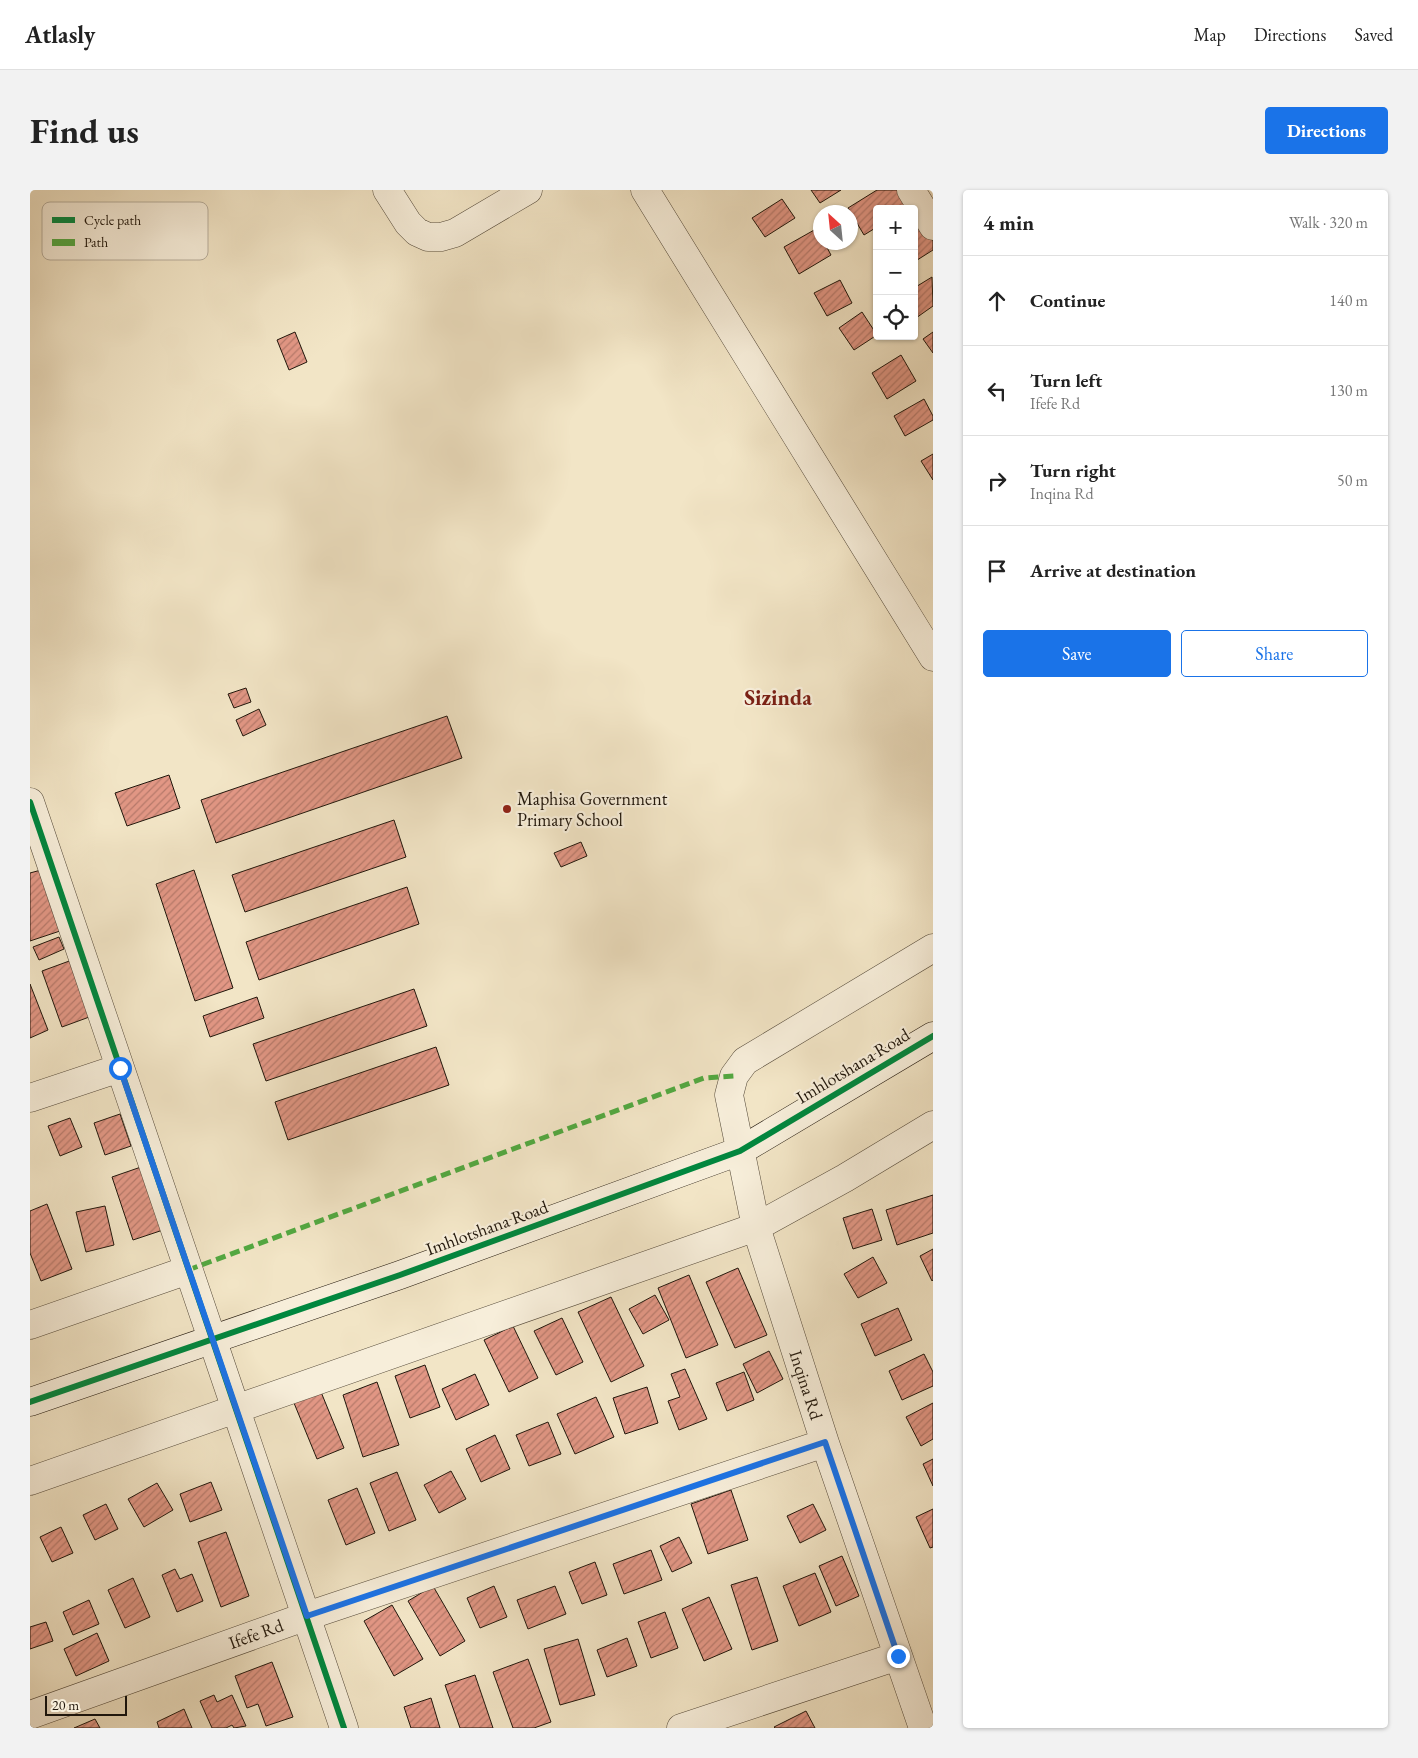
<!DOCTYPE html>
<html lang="en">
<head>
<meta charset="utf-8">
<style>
	body { margin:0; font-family:"EB Garamond",serif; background:#f2f2f2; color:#222 }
	.controls { position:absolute; right:15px; top:15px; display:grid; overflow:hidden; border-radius:5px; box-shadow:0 1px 4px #0004 }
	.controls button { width:45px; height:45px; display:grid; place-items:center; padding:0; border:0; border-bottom:1px solid #e0e0e0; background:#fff; color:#222; font:25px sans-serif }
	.compass { position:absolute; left:783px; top:15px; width:45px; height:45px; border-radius:50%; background:#fff; box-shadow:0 1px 4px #0004; rotate:333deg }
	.scale { position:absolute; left:15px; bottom:12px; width:82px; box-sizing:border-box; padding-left:5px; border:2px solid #21170c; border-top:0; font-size:14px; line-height:18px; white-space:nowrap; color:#21170c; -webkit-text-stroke:4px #f7eeda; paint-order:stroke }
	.stop { position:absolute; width:15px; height:15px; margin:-11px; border:4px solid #1a73e8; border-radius:50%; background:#fff }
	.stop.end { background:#1a73e8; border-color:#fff; box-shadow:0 1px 5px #0008 }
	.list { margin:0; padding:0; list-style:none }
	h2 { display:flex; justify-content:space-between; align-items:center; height:65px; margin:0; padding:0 20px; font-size:21px }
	h2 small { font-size:16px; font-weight:400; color:#767676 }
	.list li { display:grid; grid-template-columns:32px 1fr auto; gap:15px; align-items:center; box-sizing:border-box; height:90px; padding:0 20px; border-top:1px solid #e0e0e0 }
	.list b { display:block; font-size:19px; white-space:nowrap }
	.list p { margin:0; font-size:16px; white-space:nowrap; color:#767676 }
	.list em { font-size:16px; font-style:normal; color:#767676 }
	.actions { display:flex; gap:10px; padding:15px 20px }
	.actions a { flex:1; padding:11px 0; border:1px solid #1a73e8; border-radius:5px; text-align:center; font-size:18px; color:#1a73e8 }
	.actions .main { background:#1a73e8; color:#fff }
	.icon { flex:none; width:28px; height:28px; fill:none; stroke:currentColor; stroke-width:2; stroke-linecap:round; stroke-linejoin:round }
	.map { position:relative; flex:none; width:903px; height:1538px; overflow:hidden; border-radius:5px }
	header { display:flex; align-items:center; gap:30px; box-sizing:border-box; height:70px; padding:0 25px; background:#fff; border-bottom:1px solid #e0e0e0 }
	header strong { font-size:24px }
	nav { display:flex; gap:28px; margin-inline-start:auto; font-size:18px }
	.intro { display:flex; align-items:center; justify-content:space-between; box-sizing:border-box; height:120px; padding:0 30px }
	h1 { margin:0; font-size:35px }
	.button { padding:12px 22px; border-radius:5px; background:#1a73e8; color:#fff; font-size:18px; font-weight:700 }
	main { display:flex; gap:30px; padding:0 30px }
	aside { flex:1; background:#fff; border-radius:5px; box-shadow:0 1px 4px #0004 }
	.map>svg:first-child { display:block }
	.building { fill:url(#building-hatch); stroke:#21170c }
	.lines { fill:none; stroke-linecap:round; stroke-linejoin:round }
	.street-casing { stroke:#554a3a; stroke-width:29 }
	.secondary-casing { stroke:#21170c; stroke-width:29 }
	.street { stroke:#f7eeda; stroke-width:28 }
	.secondary { stroke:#f7eeda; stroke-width:28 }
	.quiet { stroke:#52a941; stroke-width:5; stroke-dasharray:10 5; stroke-linecap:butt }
	.cycleway-casing { stroke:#f7eeda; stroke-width:9 }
	.cycleway { stroke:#00873e; stroke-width:6 }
	.route { stroke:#1a73e8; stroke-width:6 }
	.poi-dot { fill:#8f2418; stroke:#f7eeda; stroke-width:2 }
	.labels { text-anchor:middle; stroke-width:4.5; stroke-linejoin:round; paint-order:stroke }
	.poi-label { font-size:18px; fill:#21170c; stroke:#f7eeda; text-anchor:start }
	.street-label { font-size:18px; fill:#21170c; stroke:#f7eeda }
	.district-label { font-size:22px; font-weight:bold; fill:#7a1f14; stroke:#f7eeda }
	.key { fill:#f7eeda; stroke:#b7ae9c; stroke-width:1 }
	.key-label { font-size:14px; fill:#21170c }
</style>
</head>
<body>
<header>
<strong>Atlasly</strong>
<nav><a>Map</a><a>Directions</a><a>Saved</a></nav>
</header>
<div class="intro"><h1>Find us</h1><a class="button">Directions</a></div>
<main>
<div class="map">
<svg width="903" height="1538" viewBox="0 0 903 1538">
	<defs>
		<pattern id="building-hatch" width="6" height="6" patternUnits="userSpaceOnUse" patternTransform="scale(1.25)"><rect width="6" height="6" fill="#e29785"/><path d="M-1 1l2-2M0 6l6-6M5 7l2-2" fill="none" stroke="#b77a6b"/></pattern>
	</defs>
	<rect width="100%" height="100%" fill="#f2e5c6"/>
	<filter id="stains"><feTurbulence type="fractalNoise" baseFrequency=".004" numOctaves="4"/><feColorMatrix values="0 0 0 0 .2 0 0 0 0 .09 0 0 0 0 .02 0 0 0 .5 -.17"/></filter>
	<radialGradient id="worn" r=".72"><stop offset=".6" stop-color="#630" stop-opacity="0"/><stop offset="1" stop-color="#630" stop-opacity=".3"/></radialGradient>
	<path class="building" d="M 781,0 L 811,0 L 790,13 Z
		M 847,0 L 870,0 L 877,19 L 847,19 L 847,37 L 834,45 L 818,18 Z
		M 752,9 L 765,28 L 735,47 L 722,28 Z
		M 890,31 L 903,51 L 903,60 L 884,72 L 884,35 Z
		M 786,39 L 791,47 L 791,52 L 794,52 L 801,65 L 769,84 L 754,57 Z
		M 902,87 L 903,116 L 886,128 L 884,125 L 884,98 Z
		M 810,90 L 822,113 L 797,126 L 784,103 Z
		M 832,122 L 847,145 L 824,160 L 809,138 Z
		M 265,142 L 277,172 L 259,180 L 247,150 Z
		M 903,142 L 903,163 L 893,149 Z
		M 871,165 L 886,191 L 857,209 L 842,183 Z
		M 894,209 L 903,226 L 903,230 L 875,246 L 864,226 Z
		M 903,264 L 903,290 L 891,271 Z
		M 216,498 L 221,512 L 204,518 L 198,504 Z
		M 229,519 L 236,535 L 213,546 L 206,530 Z
		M 417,526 L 432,568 L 186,653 L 171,610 Z
		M 139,585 L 150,618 L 97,636 L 85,603 Z
		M 364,630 L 376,667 L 215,722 L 202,685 Z
		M 551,652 L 557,666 L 531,677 L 524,663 Z
		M 11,680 L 30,741 L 0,751 L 0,683 Z
		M 164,680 L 203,798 L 165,811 L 126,694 Z
		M 377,697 L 389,734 L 229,790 L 216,752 Z
		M 29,747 L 34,759 L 9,770 L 3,757 Z
		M 42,770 L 62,826 L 32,837 L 12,781 Z
		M 0,794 L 18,840 L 0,848 Z
		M 384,799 L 397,836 L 236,891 L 223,854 Z
		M 227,807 L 234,828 L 180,847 L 173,826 Z
		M 406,857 L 419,895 L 258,950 L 245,912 Z
		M 90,924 L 101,956 L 75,965 L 64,933 Z
		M 40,928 L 52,957 L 30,966 L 18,936 Z
		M 111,977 L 133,1040 L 103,1050 L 82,987 Z
		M 903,1005 L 903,1043 L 867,1055 L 856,1020 Z
		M 17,1014 L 42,1079 L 11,1091 L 0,1063 L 0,1021 Z
		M 75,1016 L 84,1055 L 56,1062 L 46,1022 Z
		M 842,1019 L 852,1050 L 823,1059 L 813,1028 Z
		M 903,1059 L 903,1090 L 902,1091 L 890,1066 Z
		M 843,1067 L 857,1093 L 828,1108 L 814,1084 Z
		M 708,1078 L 737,1145 L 705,1158 L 676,1092 Z
		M 659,1085 L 688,1155 L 656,1168 L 628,1098 Z
		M 625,1105 L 639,1130 L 613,1144 L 599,1119 Z
		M 581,1107 L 614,1176 L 581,1192 L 548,1122 Z
		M 868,1118 L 882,1150 L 845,1166 L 831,1134 Z
		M 532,1128 L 553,1172 L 526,1185 L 504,1141 Z
		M 483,1136 L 508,1188 L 479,1202 L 454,1150 Z
		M 739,1161 L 753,1189 L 727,1203 L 713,1174 Z
		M 894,1164 L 903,1182 L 903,1196 L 872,1210 L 859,1181 Z
		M 395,1175 L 410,1217 L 380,1228 L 365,1186 Z
		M 655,1179 L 677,1229 L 649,1240 L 638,1211 L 650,1207 L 641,1184 Z
		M 714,1182 L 724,1210 L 697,1221 L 686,1193 Z
		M 445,1184 L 459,1215 L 426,1230 L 412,1199 Z
		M 347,1192 L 369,1255 L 333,1267 L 313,1205 Z
		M 617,1197 L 628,1233 L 595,1244 L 583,1208 Z
		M 291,1202 L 314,1258 L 287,1269 L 264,1213 Z
		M 566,1207 L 584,1247 L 545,1264 L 527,1224 Z
		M 903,1213 L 903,1249 L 891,1256 L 876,1227 Z
		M 518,1232 L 531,1264 L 499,1276 L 486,1245 Z
		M 465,1245 L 480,1279 L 451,1292 L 436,1259 Z
		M 903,1269 L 903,1296 L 893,1274 Z
		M 421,1281 L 436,1309 L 409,1323 L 394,1295 Z
		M 367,1282 L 386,1330 L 359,1341 L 340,1293 Z
		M 181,1292 L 192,1320 L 160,1332 L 150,1304 Z
		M 127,1293 L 143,1320 L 114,1337 L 98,1309 Z
		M 327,1298 L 345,1343 L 316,1355 L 298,1310 Z
		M 701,1300 L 718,1350 L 678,1364 L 661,1314 Z
		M 76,1314 L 88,1339 L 65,1350 L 53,1325 Z
		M 783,1314 L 796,1340 L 770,1353 L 757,1326 Z
		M 903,1319 L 903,1357 L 900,1358 L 886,1327 Z
		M 31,1337 L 43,1363 L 22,1372 L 10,1347 Z
		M 196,1342 L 219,1406 L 191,1417 L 168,1352 Z
		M 649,1347 L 662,1373 L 642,1382 L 630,1356 Z
		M 621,1360 L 632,1390 L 594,1404 L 583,1374 Z
		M 812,1366 L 829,1406 L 806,1416 L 789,1376 Z
		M 565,1372 L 577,1405 L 552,1414 L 539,1382 Z
		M 145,1379 L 150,1389 L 162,1384 L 173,1411 L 147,1422 L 132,1385 Z
		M 785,1383 L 801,1422 L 769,1436 L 753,1396 Z
		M 727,1387 L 748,1451 L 722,1460 L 701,1395 Z
		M 103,1388 L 120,1427 L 95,1438 L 78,1400 Z
		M 403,1396 L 435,1451 L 410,1466 L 378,1411 Z
		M 464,1396 L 477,1427 L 450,1438 L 437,1408 Z
		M 525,1396 L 536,1424 L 498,1439 L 487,1410 Z
		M 679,1407 L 702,1459 L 674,1471 L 652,1419 Z
		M 59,1410 L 69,1434 L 43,1445 L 33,1422 Z
		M 362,1415 L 393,1469 L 364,1486 L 334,1431 Z
		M 635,1422 L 648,1458 L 621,1468 L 608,1432 Z
		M 16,1432 L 23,1451 L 0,1459 L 0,1437 Z
		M 67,1443 L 79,1471 L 46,1486 L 34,1459 Z
		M 597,1448 L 607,1476 L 577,1487 L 567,1460 Z
		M 548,1449 L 565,1505 L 530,1515 L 514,1459 Z
		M 498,1469 L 521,1532 L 504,1538 L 483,1538 L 463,1482 Z
		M 242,1472 L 263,1527 L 236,1536 L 228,1514 L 217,1518 L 205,1486 Z
		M 445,1485 L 463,1538 L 430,1538 L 415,1495 Z
		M 184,1505 L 187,1512 L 202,1505 L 216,1536 L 204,1538 L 202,1535 L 196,1538 L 182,1538 L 170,1511 Z
		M 401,1508 L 410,1538 L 381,1538 L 374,1517 Z
		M 154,1519 L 162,1538 L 129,1538 L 127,1532 Z
		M 776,1521 L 785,1538 L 745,1538 L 744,1537 Z
		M 65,1529 L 70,1538 L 44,1538 Z"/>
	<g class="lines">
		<g class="street-casing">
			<path id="street" d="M 357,0 L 378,33 L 387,42 L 398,47 L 411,47 L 425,43 L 498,0
				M 615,0 L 903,467
				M 881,0 L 903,36
				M 0,612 L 314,1538
				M 0,908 L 90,878
				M 0,1135 L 158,1080
				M 0,1291 L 726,1037 L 815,988 L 903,935
				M 0,1525 L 277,1426 L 795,1253
				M 651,1538 L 868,1466
				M 893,1538 L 795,1253 L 726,1037 L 699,905 L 704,886 L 715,871 L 903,758"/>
		</g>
		<g class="secondary-casing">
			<path id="secondary" d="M 0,1212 L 370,1085 L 710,961 L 903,846"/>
		</g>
		<use href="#street" class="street"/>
		<use href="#secondary" class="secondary"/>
		<path class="quiet" d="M 158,1080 L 674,888 L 704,886"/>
		<g class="cycleway-casing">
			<path id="cycleway" d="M 0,612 L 314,1538
				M 0,1212 L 370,1085 L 710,961 L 903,846"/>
		</g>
		<use href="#cycleway" class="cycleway"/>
	</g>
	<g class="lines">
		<path class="route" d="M 90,878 L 277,1426 L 795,1252 L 868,1466"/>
	</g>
	<circle class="poi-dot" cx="477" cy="619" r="5"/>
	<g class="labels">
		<g class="poi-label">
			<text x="487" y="615">Maphisa Government<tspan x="487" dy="21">Primary School</tspan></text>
		</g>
		<g class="street-label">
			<text transform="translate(823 876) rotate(-31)" y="6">Imhlotshana Road</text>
			<text transform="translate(457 1038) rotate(-20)" y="6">Imhlotshana Road</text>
			<text transform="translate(776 1195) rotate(72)" y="6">Inqina Rd</text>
			<text transform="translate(226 1444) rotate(-20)" y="6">Ifefe Rd</text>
		</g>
		<g class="district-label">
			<text x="748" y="515">Sizinda</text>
		</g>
	</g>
	<rect x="12" y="12" width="166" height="58" rx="8" class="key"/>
	<rect x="22" y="27" width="23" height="6" fill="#00873e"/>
	<rect x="22" y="49" width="23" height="7" fill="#52a941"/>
	<g class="key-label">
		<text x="54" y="35">Cycle path</text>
		<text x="54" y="57">Path</text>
	</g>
	<rect width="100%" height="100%" filter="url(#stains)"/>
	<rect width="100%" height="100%" fill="url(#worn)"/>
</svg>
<div class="controls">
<button>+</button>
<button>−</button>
<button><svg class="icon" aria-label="locate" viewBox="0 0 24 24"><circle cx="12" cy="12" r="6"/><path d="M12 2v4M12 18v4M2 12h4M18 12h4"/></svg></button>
</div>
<svg class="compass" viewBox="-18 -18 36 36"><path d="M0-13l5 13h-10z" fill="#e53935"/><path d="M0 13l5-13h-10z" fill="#767676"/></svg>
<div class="scale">20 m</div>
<div class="stop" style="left:90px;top:878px"></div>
<div class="stop end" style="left:868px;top:1466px"></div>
</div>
<aside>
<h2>4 min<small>Walk · 320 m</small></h2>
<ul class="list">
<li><svg class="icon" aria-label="ahead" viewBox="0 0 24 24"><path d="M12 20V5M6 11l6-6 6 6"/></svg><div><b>Continue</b></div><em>140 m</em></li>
<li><svg class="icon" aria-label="left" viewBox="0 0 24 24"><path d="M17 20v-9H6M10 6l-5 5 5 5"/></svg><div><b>Turn left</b><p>Ifefe Rd</p></div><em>130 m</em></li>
<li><svg class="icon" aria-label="right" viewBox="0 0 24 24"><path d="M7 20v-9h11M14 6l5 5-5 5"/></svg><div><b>Turn right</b><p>Inqina Rd</p></div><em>50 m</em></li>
<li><svg class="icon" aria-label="arrive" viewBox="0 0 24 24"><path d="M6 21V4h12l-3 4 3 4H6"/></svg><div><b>Arrive at destination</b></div></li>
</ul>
<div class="actions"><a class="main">Save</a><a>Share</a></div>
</aside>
</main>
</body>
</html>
